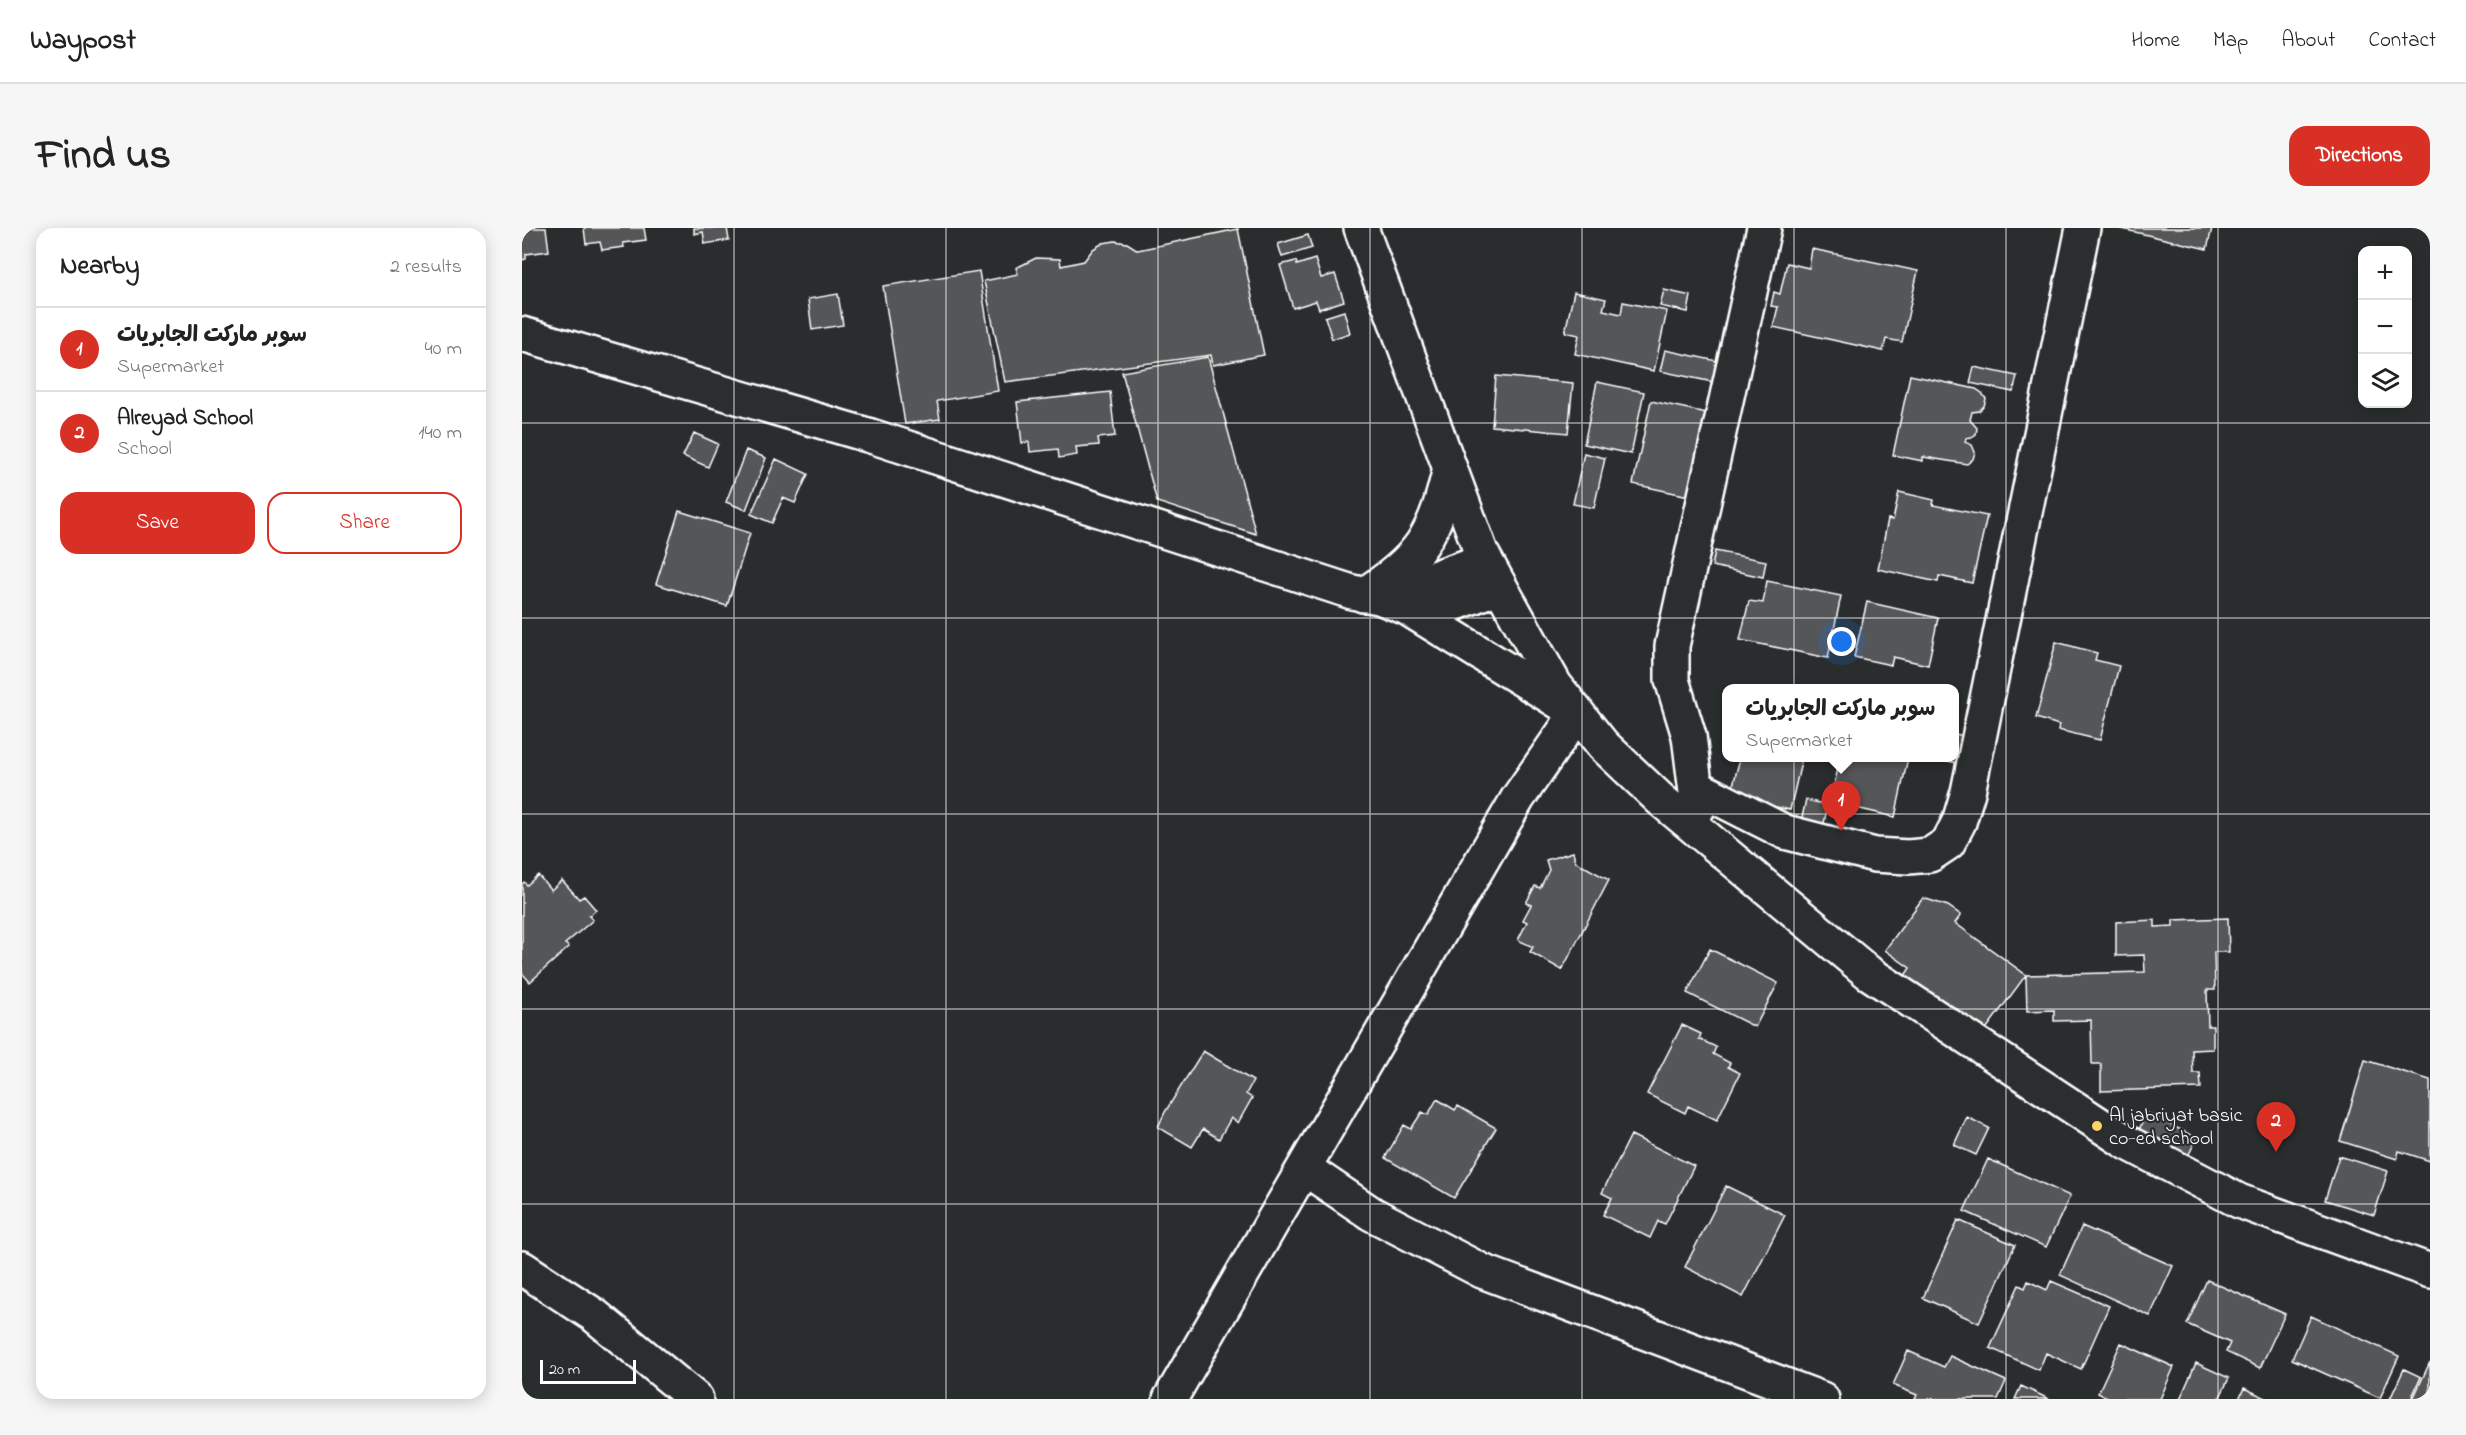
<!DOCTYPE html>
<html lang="en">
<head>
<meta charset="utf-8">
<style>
	body { margin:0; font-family:"Indie Flower","Playpen Sans Arabic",sans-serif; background:#f6f6f6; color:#222 }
	.controls { position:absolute; right:18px; top:18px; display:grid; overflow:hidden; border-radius:12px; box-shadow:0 3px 15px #0003 }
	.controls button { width:54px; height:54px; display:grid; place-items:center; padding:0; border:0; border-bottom:2px solid #e0e0e0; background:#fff; color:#222; font:30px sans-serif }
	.scale { position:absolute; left:18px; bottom:15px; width:96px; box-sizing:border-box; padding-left:6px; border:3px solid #fff; border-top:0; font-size:16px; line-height:21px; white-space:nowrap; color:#fff; -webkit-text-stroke:4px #2a2d2e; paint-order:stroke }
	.you { position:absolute; left:1320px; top:414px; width:21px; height:21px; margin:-15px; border:4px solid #fff; border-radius:50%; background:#1a73e8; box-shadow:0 0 0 9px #1a73e833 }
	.badge { display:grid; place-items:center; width:39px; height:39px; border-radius:50%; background:#d93025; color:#fff; font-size:20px; font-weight:700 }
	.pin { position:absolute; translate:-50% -50px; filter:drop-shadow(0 2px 3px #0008) }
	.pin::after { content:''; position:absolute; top:32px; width:21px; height:18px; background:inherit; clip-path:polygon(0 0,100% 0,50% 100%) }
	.popup { position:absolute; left:1200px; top:456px; width:237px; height:78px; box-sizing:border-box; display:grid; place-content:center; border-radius:12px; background:#fff; filter:drop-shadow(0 2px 4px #0005); font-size:20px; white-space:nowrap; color:#767676 }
	.popup b { font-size:22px; color:#222 }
	.popup::after { content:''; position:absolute; left:50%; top:100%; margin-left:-12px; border:12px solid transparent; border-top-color:#fff }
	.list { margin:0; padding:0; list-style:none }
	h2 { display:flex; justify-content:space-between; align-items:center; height:78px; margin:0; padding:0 24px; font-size:26px }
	h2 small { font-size:20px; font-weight:400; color:#767676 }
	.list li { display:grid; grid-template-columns:39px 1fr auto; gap:18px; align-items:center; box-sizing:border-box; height:84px; padding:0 24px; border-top:2px solid #e0e0e0 }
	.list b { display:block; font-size:22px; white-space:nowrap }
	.list p { margin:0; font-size:20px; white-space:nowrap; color:#767676 }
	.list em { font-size:20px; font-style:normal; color:#767676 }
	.actions { display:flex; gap:12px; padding:18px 24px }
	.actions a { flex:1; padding:14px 0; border:2px solid #d93025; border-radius:18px; text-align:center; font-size:21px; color:#d93025 }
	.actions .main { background:#d93025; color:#fff }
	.icon { flex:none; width:33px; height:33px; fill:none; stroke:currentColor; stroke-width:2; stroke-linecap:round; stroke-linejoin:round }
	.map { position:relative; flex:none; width:1908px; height:1171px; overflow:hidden; border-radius:18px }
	header { display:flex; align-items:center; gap:36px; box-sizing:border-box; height:84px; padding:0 30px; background:#fff; border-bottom:2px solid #e0e0e0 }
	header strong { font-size:28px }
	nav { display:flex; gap:33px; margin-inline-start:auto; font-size:21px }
	.intro { display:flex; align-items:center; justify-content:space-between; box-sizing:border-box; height:144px; padding:0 36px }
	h1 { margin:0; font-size:42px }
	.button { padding:15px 27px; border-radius:18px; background:#d93025; color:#fff; font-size:21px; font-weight:700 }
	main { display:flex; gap:36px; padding:0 36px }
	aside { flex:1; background:#fff; border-radius:18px; box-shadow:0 3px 15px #0003 }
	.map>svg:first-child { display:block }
	.building { fill:#555758; stroke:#fff; stroke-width:1.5 }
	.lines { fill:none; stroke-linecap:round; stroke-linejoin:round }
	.minor-casing { stroke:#fff; stroke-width:38 }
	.minor { stroke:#2a2d2e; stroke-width:33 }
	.grid { fill:none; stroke:#fff; stroke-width:1.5; stroke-opacity:0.55 }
	.poi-dot { fill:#ffd166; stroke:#2a2d2e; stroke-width:2 }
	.labels { text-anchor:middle; stroke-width:4.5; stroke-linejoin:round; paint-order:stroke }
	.poi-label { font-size:20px; fill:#fff; stroke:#2a2d2e; text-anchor:start }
</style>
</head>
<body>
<header>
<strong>Waypost</strong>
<nav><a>Home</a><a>Map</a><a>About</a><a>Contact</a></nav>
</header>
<div class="intro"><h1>Find us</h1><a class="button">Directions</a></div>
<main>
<aside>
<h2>Nearby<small>2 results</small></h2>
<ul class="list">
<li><span class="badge">1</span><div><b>سوبر ماركت الجابريات</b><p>Supermarket</p></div><em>40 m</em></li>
<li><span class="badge">2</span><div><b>Alreyad School</b><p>School</p></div><em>140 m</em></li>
</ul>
<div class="actions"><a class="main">Save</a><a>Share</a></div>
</aside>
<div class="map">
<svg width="1908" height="1171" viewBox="0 0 1908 1171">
	<rect width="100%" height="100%" fill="#2a2d2e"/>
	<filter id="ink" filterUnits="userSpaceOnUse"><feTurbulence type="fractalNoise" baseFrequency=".0167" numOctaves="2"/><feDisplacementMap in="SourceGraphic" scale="12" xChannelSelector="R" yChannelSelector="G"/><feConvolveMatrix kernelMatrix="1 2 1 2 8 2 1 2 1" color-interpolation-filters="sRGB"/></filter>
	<g filter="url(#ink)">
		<path class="building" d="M 0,0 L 24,0 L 27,23 L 4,26 L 4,31 L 0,32 Z
			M 62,0 L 122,0 L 124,12 L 101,15 L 102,19 L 80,22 L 78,14 L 64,16 Z
			M 172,0 L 208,0 L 205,0 L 207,12 L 183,16 L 181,4 L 172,6 Z
			M 1596,0 L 1690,0 L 1685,21 Z
			M 716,1 L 742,127 L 691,137 L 689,127 L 483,154 L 462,53 L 496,46 L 494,40 L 514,30 L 538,31 L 539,38 L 562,33 L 571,21 L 581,15 L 593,13 L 605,15 L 616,22 Z
			M 786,7 L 790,20 L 760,29 L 756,16 Z
			M 1290,21 L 1396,43 L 1380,114 L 1364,111 L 1361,123 L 1251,99 L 1256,79 L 1249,78 L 1252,64 L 1258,66 L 1265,35 L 1287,40 Z
			M 793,31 L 799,50 L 813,46 L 822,73 L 797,81 L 794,73 L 771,80 L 758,37 L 774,33 L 775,37 Z
			M 457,43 L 476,163 L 415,173 L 418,191 L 383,196 L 361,58 Z
			M 1142,62 L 1169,68 L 1166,84 L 1138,78 Z
			M 1052,64 L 1084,71 L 1081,82 L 1099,86 L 1101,74 L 1145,83 L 1132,143 L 1053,126 L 1057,107 L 1043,104 Z
			M 316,66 L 321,97 L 290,102 L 286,71 Z
			M 822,83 L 828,105 L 810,111 L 803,89 Z
			M 1143,122 L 1195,133 L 1191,154 L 1138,143 Z
			M 686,129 L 734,306 L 635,274 L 600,144 Z
			M 1452,139 L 1495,148 L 1491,164 L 1448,155 Z
			M 1388,147 L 1454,161 L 1460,165 L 1464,171 L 1462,178 L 1457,183 L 1450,184 L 1448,192 L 1455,200 L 1454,206 L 1450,209 L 1444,210 L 1443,214 L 1450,217 L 1453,224 L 1451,231 L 1445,236 L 1401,229 L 1401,233 L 1371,227 Z
			M 974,148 L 1051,155 L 1046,205 L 970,198 Z
			M 1075,154 L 1122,164 L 1109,226 L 1062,216 Z
			M 588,164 L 593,208 L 576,210 L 577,217 L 554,219 L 555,227 L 537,230 L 536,221 L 508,224 L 507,214 L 500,215 L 495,174 Z
			M 1129,173 L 1185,185 L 1167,268 L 1111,256 Z
			M 172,205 L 196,216 L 186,239 L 161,228 Z
			M 224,222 L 244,230 L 224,282 L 204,274 Z
			M 1062,225 L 1083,230 L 1072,280 L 1051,276 Z
			M 254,231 L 286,246 L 273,275 L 261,270 L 250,295 L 229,286 Z
			M 1377,264 L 1412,272 L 1411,277 L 1465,288 L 1450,355 L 1417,348 L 1416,354 L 1356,341 L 1366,291 L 1371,292 Z
			M 157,283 L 228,305 L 205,378 L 134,356 Z
			M 1193,323 L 1244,333 L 1241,349 L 1190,338 Z
			M 1245,353 L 1319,368 L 1306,430 L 1218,412 L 1227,373 L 1241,375 Z
			M 1345,374 L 1416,390 L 1406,437 L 1371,429 L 1369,437 L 1332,429 Z
			M 1534,414 L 1575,425 L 1573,432 L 1597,438 L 1578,512 L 1536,502 L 1537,497 L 1514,490 Z
			M 1433,506 L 1447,509 L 1441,536 L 1411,530 L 1433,530 Z
			M 1218,530 L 1280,530 L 1268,582 L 1208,569 Z
			M 1312,530 L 1386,530 L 1373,589 L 1308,574 L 1318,532 Z
			M 1284,572 L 1306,577 L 1299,608 L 1277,602 Z
			M 1051,624 L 1054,634 L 1087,652 L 1040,742 L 1008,724 L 1011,719 L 996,712 L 1005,694 L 1001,692 L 1009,677 L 1004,675 L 1013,658 L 1018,660 L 1027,642 L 1024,632 Z
			M 16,647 L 29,662 L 40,652 L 57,671 L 62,668 L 74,682 L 67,688 L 71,692 L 43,716 L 47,719 L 8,754 L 0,745 L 0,656 L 2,654 L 5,657 Z
			M 1401,670 L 1426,678 L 1439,687 L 1433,695 L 1504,747 L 1459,808 L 1380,752 L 1388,740 L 1363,722 Z
			M 1706,690 L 1707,724 L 1692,724 L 1693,762 L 1685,762 L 1686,798 L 1691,798 L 1691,821 L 1670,822 L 1671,845 L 1678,845 L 1679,860 L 1579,863 L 1579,836 L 1570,836 L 1569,792 L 1532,793 L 1532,782 L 1505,783 L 1504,747 L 1623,744 L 1622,727 L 1594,728 L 1594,694 L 1633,692 L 1633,699 L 1651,698 L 1651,692 Z
			M 1188,721 L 1256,755 L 1233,799 L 1165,765 Z
			M 1160,797 L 1179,806 L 1177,811 L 1194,819 L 1191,826 L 1208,835 L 1206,839 L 1218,845 L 1195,892 L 1166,878 L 1163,885 L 1125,866 Z
			M 681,823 L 731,853 L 724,866 L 730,870 L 716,895 L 709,890 L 697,911 L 681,901 L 670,919 L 636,899 L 643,884 Z
			M 1843,832 L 1908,852 L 1908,933 L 1877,923 L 1875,931 L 1818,913 Z
			M 915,871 L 933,882 L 936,878 L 974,900 L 932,970 L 863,930 L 882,897 L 889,901 L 900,884 L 906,887 Z
			M 1625,885 L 1675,910 L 1663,934 L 1613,910 Z
			M 1445,889 L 1467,900 L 1454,927 L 1432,917 Z
			M 1109,907 L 1172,938 L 1143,996 L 1136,993 L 1128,1010 L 1081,987 L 1090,970 L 1080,965 Z
			M 1817,928 L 1866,943 L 1852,987 L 1803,972 Z
			M 1466,931 L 1548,968 L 1524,1019 L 1442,983 Z
			M 1204,958 L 1263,987 L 1221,1069 L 1163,1039 Z
			M 1436,992 L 1493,1017 L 1457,1095 L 1401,1070 Z
			M 1560,998 L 1651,1038 L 1628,1088 L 1538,1047 Z
			M 1685,1052 L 1763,1086 L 1738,1140 L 1704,1124 L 1708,1115 L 1665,1096 Z
			M 1506,1053 L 1525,1062 L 1529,1053 L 1587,1078 L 1559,1141 L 1524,1125 L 1517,1142 L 1468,1120 L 1497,1057 L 1503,1060 Z
			M 1789,1088 L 1877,1128 L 1858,1170 L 1770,1131 Z
			M 1599,1115 L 1652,1139 L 1638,1171 L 1590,1171 L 1576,1165 Z
			M 1386,1123 L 1422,1139 L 1428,1128 L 1484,1153 L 1476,1171 L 1393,1171 L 1395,1167 L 1371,1157 Z
			M 1908,1134 L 1908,1171 L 1891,1171 Z
			M 1674,1135 L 1707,1150 L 1697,1171 L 1658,1171 Z
			M 1882,1141 L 1899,1149 L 1889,1171 L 1868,1171 Z
			M 1499,1158 L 1527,1171 L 1493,1171 Z
			M 1722,1160 L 1746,1171 L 1717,1171 Z"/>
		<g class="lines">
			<g class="minor-casing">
				<path id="minor" d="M 839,0 L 959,324 L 1033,457 L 1081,517 L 1138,571 L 1347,745 L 1604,914 L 1717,973 L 1908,1043
					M 0,106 L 349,208 L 830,364 L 857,369 L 885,380 L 907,382 L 927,378 L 978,358
					M 841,367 C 899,331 913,306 928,240
					M 857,369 L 963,332
					M 1174,559 L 1263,604 L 1353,627 L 1386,629 L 1408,627 L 1426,615 L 1437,594 L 1446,564 L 1561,0
					M 1176,580 L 1167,508 L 1150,452 L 1150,418 L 1242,0
					M 782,940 L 850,986 L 960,1043 L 1300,1171
					M 0,1040 L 72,1087 L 174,1171
					M 648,1171 L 996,570 L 1055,485 L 885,380"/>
			</g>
			<use href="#minor" class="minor"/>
		</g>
	</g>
	<path class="grid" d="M 212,0 L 212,1171M 424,0 L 424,1171M 636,0 L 636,1171M 848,0 L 848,1171M 1060,0 L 1060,1171M 1272,0 L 1272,1171M 1484,0 L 1484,1171M 1696,0 L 1696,1171M 0,195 L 1908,195M 0,390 L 1908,390M 0,586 L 1908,586M 0,781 L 1908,781M 0,976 L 1908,976"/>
	<circle class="poi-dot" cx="1575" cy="898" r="6"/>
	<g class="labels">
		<g class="poi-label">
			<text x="1587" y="893">Al jabriyat basic<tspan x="1587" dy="23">co-ed school</tspan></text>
		</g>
	</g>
</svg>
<div class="controls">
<button>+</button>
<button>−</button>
<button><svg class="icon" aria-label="layers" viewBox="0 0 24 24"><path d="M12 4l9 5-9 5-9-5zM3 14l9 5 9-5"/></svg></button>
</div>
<div class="scale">20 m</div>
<div class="you"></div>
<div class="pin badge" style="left:1319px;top:603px">1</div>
<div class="popup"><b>سوبر ماركت الجابريات</b>Supermarket</div>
<div class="pin badge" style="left:1754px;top:924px">2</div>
</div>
</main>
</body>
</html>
